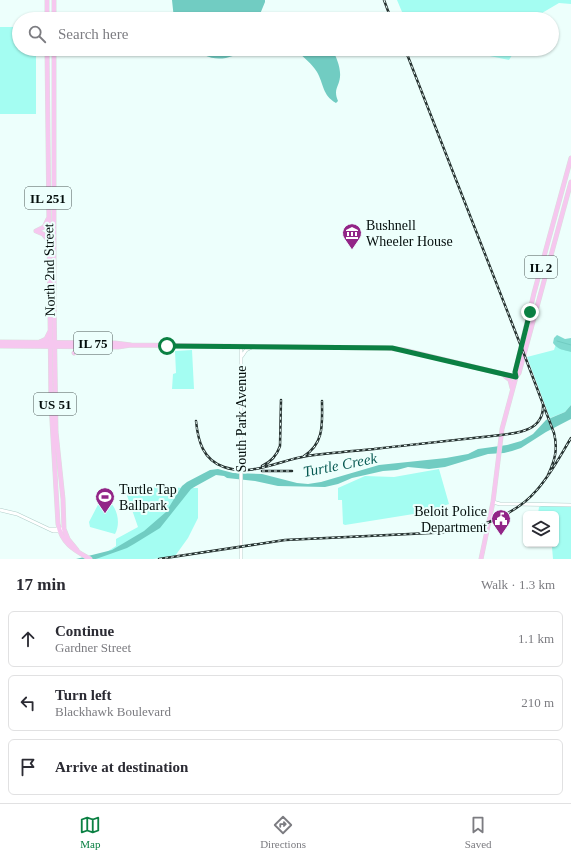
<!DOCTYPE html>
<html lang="en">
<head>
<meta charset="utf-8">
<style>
	body { margin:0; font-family:Georgia,serif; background:#f7f7f7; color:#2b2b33 }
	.controls { position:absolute; right:12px; bottom:12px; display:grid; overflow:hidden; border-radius:6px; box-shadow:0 1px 3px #0004 }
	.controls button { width:36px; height:36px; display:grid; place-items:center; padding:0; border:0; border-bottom:1px solid #e1e1e2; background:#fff; color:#2b2b33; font:20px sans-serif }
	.stop { position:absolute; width:12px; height:12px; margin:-9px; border:3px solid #0b8043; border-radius:50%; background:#fff }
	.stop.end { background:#0b8043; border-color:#fff; box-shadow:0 1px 4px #0008 }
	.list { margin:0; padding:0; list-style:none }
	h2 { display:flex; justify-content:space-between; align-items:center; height:52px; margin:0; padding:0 16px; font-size:17px }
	h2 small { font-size:13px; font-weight:400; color:#7c7c81 }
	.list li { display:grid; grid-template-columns:26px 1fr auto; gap:12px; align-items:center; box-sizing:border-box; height:56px; margin:0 8px 8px; padding:0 8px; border:1px solid #e1e1e2; border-radius:6px }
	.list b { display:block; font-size:15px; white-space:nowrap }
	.list p { margin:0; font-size:13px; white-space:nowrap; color:#7c7c81 }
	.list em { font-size:13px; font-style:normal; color:#7c7c81 }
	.icon { flex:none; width:22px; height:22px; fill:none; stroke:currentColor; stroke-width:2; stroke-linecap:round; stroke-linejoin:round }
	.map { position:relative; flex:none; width:571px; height:559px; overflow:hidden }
	.search { position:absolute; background:#fff; box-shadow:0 1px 3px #0004; left:12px; right:12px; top:12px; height:44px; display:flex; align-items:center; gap:10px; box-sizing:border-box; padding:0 14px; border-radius:22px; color:#7c7c81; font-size:15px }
	.sheet { height:244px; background:#fff }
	nav { display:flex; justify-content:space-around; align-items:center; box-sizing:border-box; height:56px; border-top:1px solid #e1e1e2; background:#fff; font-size:11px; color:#7c7c81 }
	nav a { display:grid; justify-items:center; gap:2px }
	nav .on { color:#0b8043 }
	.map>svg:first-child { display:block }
	.green { fill:#a4fdf2 }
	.forest { fill:#80dad0 }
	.water { fill:#71ccc2 }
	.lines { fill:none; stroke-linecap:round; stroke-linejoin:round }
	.stream { stroke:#71ccc2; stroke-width:1 }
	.tertiary-casing { stroke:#b1ceca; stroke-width:4 }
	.primary-casing { stroke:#dcdddd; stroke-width:5 }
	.tertiary { stroke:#fff; stroke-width:3 }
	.primary { stroke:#f6c7ef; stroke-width:4 }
	.rail-casing { stroke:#263230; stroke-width:2.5 }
	.rail { stroke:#edfffc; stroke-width:1; stroke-dasharray:3; stroke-linecap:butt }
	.route { stroke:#0b8043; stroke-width:5 }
	.labels { text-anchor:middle; stroke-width:4; stroke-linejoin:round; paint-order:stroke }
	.shield { fill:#edfffc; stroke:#4a5654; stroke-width:1 }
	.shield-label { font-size:13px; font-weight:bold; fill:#040e0c }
	.poi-label { font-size:14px; fill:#040e0c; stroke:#edfffc; text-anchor:start }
	.street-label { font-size:14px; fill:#040e0c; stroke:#edfffc }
	.water-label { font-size:15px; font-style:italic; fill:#085a53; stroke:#edfffc }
</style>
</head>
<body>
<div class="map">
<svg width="571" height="559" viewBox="0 0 571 559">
	<rect width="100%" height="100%" fill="#edfffc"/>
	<path class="green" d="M 397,0 L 571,0 L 571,4 L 559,3 L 542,13 L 540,19 L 405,19 Z
		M 0,27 L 19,27 L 19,49 L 36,49 L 36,114 L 0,114 Z
		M 456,49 L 516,49 L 509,60 Z
		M 557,341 L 571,345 L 571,405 L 565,412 L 550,418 L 527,357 L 554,350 Z
		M 192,350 L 194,389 L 172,389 L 173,374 L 176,373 L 175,351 Z
		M 439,469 L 449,504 L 426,512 L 345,525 L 343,524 L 342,500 L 338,500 L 338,488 L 365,476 L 394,477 Z
		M 124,487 L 198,488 L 198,518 L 188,538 L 175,556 L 153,559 L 96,559 L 116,546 L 116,539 L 138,527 Z
		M 102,497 C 116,502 122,521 115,534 L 90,527 L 89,522 Z
		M 541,506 L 571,506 L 571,559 L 553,559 L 552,547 L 536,544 L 556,544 L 556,514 L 538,514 L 539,507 Z"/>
	<path class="forest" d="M 557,335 L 565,339 L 571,338 L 571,352 C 564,350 558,350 553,343 L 554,338 Z"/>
	<path class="water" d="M 172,0 L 265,0 L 265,2 L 258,19 L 174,19 Z
		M 203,49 L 246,49 C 233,58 218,62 204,55 Z
		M 297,49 L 332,49 C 336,56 341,68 340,77 C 339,87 333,89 338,101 L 336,103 C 322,95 324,84 317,72 C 312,64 304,57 297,52 Z
		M 571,405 L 571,419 L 546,432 L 521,448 L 512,451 L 504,453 L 488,454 L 445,467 L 429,469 L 408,467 L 397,470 L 383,471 L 352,478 L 338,484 L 325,487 L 278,486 L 255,481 L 227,478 L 224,476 L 216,475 L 196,486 L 191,489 L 160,528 L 134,544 L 127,548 L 96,559 L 76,559 L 112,550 L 144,531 L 166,512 L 182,486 L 187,482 L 210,470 L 218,469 L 233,473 L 262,474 L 297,483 L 308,484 L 321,482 L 379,465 L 446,458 L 468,454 L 478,449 L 507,445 L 521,441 L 533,434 L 546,420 L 565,412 Z"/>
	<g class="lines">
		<path class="stream" d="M 557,341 L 571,345"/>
		<g class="tertiary-casing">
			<path id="tertiary" d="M 241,346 L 241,559
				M 242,356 L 246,350 L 252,347
				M 493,502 L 500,504 L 515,504 L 571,505
				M 0,510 L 17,514 L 53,531 L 61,531
				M 50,529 L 64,529"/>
		</g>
		<g class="primary-casing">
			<path id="primary" d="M 47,0 L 47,19
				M 54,0 L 54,19
				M 47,49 L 51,404 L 58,524 C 62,544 74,550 90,559
				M 54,49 L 54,300 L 56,432 L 63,499 L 64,529 L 68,539 L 77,550
				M 36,231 L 44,227 L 48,219
				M 36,231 L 43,234 L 48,240
				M 0,342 L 115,343 L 131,345
				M 40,342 L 46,339 L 50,331
				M 0,346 L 118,347 L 131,345 L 387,348 L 404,350 L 516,377
				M 74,353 L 84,347
				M 505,376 L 510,380 L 512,388
				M 516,377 L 515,372 L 534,293 L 571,158
				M 481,559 L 493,502 L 502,429 L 516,377 L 519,373 L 571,182"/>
		</g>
		<use href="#tertiary" class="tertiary"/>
		<use href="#primary" class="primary"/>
		<g class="rail-casing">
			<path id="rail" d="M 384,0 L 391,19
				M 405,49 L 524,354 L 554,433 C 558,449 555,460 548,475
				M 196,421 C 198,441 203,460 224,467 C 252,477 280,460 307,456 C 329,453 352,451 374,449 C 416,444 458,440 501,435 C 519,433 544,430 543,405
				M 304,456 C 325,443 322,422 322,401
				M 262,466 C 271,462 277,455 280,446 L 281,400
				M 262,471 L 292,471
				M 159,559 L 285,540 L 451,532 C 478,530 518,512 535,492 C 550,476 560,456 571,438"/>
		</g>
		<use href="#rail" class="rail"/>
	</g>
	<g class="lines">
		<path class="route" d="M 167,346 L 392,348 L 516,377 L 515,372 L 530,312"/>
	</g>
	<defs>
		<g id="museum-pin" transform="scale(1)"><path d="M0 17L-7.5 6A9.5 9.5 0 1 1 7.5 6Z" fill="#922587" stroke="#edfffc"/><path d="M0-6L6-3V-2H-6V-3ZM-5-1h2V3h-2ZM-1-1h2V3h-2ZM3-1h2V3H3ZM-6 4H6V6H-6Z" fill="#fff"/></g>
		<g id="stadium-pin" transform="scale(1)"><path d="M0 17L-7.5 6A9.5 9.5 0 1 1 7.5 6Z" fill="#922587" stroke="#edfffc"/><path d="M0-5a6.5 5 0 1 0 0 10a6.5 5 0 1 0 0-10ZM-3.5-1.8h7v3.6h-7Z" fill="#fff"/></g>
		<g id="civic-pin" transform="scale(1)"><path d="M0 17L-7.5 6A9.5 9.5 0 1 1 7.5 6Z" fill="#922587" stroke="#edfffc"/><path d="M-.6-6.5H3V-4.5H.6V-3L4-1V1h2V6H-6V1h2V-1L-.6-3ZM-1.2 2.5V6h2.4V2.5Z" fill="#fff"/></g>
	</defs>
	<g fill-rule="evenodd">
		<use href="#museum-pin" x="352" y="233"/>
		<use href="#stadium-pin" x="105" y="497"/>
		<use href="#civic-pin" x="501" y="519"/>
	</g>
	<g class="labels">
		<g class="shield">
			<rect x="25" y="187" width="46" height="22" rx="3"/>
			<rect x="525" y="256" width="32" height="22" rx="3"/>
			<rect x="74" y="332" width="38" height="22" rx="3"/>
			<rect x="34" y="393" width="42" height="22" rx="3"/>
		</g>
		<g class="shield-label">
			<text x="48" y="203">IL 251</text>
			<text x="541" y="272">IL 2</text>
			<text x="93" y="348">IL 75</text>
			<text x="55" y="409">US 51</text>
		</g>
		<g class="poi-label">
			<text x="366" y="230">Bushnell<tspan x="366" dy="16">Wheeler House</tspan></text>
			<text x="119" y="494">Turtle Tap<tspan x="119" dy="16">Ballpark</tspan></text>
			<text x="487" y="516" text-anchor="end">Beloit Police<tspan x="487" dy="16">Department</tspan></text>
		</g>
		<g class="street-label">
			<text transform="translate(49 270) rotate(-91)" y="5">North 2nd Street</text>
			<text transform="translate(241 419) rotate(-90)" y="5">South Park Avenue</text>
		</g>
		<g class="water-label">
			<text transform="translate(340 465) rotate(-11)" y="5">Turtle Creek</text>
		</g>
	</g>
</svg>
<div class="controls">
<button><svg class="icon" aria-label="layers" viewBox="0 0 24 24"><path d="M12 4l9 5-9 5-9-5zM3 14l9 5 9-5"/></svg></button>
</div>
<div class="stop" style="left:167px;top:346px"></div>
<div class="stop end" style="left:530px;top:312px"></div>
<div class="search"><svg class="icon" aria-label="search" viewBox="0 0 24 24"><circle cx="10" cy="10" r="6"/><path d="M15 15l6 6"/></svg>Search here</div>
</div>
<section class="sheet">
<h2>17 min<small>Walk · 1.3 km</small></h2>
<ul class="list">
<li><svg class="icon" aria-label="ahead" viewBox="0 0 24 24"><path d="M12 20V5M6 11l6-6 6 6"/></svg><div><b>Continue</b><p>Gardner Street</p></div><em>1.1 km</em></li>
<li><svg class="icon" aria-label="left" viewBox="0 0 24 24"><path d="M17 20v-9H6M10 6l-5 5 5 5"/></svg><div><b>Turn left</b><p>Blackhawk Boulevard</p></div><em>210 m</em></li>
<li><svg class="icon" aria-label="arrive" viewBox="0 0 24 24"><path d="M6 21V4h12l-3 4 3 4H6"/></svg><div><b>Arrive at destination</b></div></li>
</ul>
</section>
<nav>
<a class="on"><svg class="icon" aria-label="map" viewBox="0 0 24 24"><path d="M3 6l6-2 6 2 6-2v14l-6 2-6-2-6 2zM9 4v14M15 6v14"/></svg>Map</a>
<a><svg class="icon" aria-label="directions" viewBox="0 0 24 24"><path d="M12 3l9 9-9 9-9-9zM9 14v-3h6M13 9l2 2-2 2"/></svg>Directions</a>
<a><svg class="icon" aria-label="saved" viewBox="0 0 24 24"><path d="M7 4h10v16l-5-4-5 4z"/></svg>Saved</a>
</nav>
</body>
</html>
